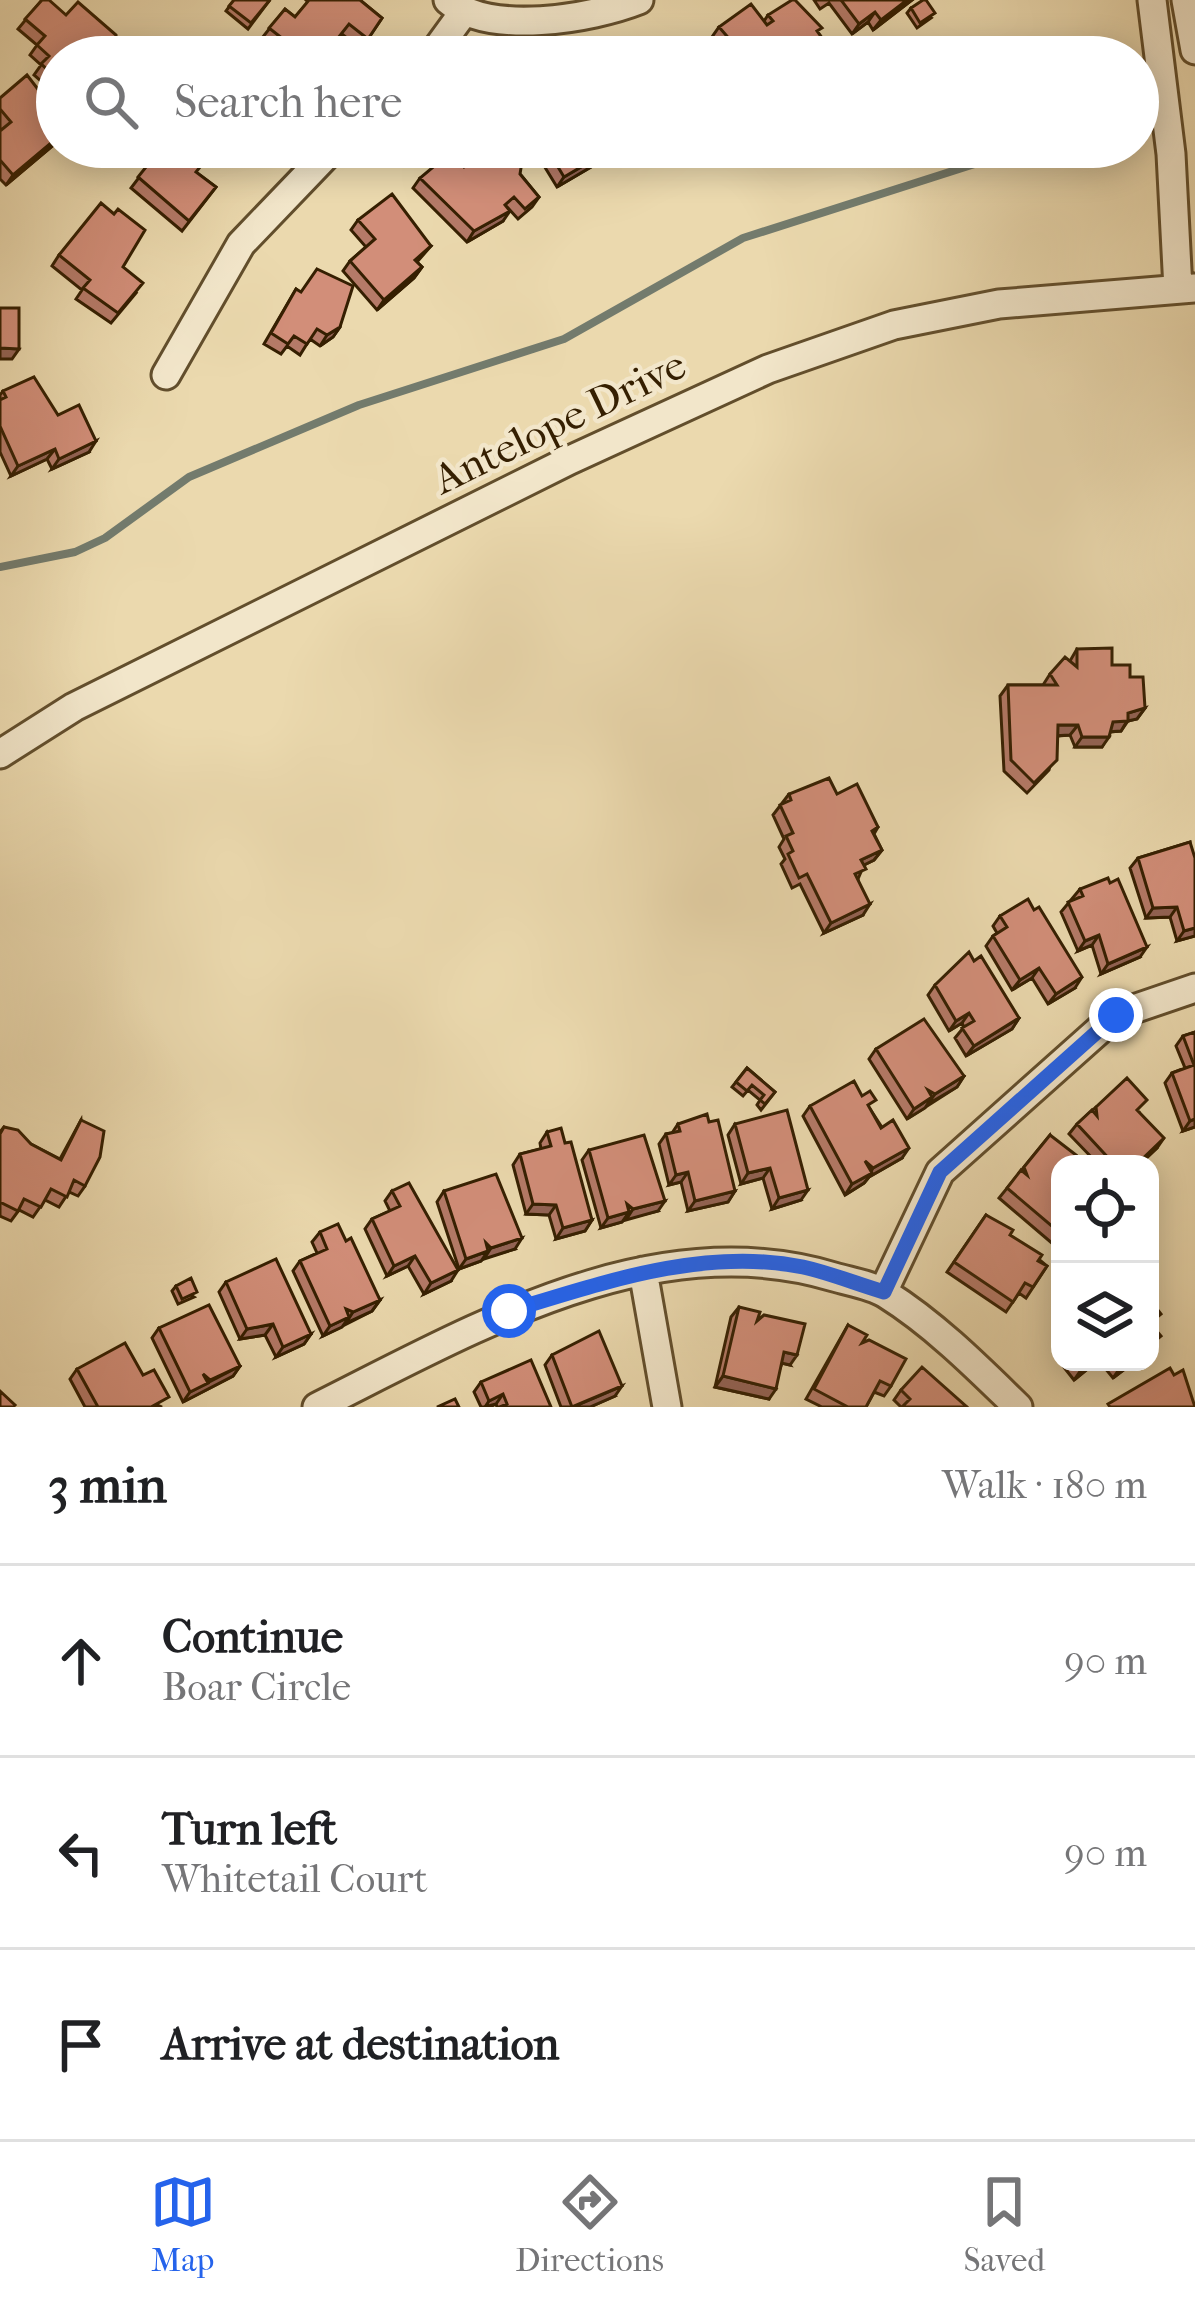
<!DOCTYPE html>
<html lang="en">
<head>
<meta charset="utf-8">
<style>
	body { margin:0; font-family:"IM FELL French Canon",serif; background:#f6f6f6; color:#202124 }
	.controls { position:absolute; right:36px; bottom:36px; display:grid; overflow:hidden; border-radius:24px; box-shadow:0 6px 30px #0003 }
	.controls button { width:108px; height:108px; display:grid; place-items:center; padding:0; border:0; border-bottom:3px solid #e0e0e0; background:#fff; color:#202124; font:60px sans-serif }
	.stop { position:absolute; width:36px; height:36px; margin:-27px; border:9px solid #2563eb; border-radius:50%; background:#fff }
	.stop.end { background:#2563eb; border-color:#fff; box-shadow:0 3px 12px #0008 }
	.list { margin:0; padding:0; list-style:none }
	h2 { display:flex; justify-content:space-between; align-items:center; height:156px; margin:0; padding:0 48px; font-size:51px }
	h2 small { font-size:39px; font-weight:400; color:#757577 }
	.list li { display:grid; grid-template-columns:78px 1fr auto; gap:36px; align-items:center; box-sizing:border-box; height:192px; padding:0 48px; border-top:3px solid #e0e0e0 }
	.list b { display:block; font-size:45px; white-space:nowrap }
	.list p { margin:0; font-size:39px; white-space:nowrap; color:#757577 }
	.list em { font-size:39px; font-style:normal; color:#757577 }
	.icon { flex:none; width:66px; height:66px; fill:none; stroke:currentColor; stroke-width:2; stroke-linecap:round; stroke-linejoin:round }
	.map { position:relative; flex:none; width:1195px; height:1407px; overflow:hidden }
	.search { position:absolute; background:#fff; box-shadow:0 6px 30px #0003; left:36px; right:36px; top:36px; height:132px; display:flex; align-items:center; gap:30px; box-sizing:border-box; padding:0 42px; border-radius:66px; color:#757577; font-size:45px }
	.sheet { height:732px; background:#fff }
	nav { display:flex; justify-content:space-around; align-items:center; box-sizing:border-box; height:168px; border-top:3px solid #e0e0e0; background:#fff; font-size:33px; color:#757577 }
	nav a { display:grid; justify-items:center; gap:6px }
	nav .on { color:#2563eb }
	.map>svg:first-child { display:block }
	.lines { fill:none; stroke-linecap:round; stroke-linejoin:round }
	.stream { stroke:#737b6d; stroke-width:8 }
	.street-casing { stroke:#624e2c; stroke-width:33 }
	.street { stroke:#f2e6ca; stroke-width:27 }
	.wall { fill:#b57a68; stroke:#351f01; stroke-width:3 }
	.shaded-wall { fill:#936355; stroke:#351f01; stroke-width:3 }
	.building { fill:#d28e79; stroke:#351f01; stroke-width:3 }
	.route { stroke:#2563eb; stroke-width:15 }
	.labels { text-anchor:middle; stroke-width:9; stroke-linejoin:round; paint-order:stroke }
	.street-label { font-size:42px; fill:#351f01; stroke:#f2e6ca }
</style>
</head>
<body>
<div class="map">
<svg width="1195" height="1407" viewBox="0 0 1195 1407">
	<rect width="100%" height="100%" fill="#ebd9ae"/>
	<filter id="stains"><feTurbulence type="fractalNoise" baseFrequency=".00167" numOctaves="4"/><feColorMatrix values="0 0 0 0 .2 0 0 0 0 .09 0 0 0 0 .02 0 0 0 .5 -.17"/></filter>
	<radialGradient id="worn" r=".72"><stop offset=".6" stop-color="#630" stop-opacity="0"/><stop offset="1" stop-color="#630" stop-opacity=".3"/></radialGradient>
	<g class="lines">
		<path class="stream" d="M 0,567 L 75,552 L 105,538 L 189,477 L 359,405 L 564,339 L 743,238 L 984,161"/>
		<g class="street-casing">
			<path id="street" d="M 448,0 C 489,36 591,19 639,0
				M 1152,0 L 1171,154 L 1178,289
				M 1186,0 L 1195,50
				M 431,57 L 463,13
				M 166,375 L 241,244 L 334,147
				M 0,754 L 74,707 L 570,460 L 768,369 L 894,325 L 999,304 L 1195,288
				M 643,1271 L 667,1407
				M 883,1292 L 940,1172 L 1116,1015 L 1195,988
				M 317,1407 C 473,1329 654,1222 834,1277 C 851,1282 872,1285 886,1294 C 934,1324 978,1368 1018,1407"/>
		</g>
		<use href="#street" class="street"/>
	</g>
	<path class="wall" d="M 42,0 L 57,57 L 57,95 L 34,75 L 41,65 L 30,55 L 37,45 L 18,29 Z
		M 234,0 L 269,1 L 248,29 L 226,11 Z
		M 306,0 L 360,0 L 382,18 L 361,49 L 342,34 L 335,43 L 352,57 L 286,57 L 262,38 L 285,9 L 295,17 L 308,2 Z
		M 814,0 L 912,0 L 873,30 L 868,22 L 852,34 L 829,3 L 820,9 Z
		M 911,8 L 931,18 L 917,28 L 907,13 Z
		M 768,15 L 818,33 L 825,42 L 812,57 L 729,57 L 712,37 L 719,27 L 764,21 Z
		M 0,98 L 57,114 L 57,142 L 6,185 L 0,179 L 0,131 L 2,130 L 0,128 Z
		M 162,147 L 216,187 L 182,231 L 131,188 Z
		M 234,147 L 256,147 L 245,159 Z
		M 538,147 L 602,147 L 600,149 L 596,164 L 557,187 L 535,151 Z
		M 464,167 L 520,174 L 539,197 L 532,207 L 518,219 L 507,207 L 503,221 L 467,242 L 413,188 L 420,178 Z
		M 358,220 L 431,246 L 417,262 L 422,267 L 414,278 L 377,310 L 343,271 L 350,261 L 366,247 L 351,230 Z
		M 59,255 L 136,293 L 111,323 L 76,299 L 82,290 L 52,266 Z
		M 296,289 L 340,327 L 333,337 L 320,346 L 310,339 L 300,355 L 287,346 L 281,354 L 264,344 Z
		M 3,391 L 58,415 L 89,452 L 52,469 L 47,459 L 11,476 L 0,452 L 0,395 Z
		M 1077,649 L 1112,665 L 1130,677 L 1145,708 L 1137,719 L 1128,721 L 1121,731 L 1110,732 L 1102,747 L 1075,747 L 1070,735 L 1058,736 L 1049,770 L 1027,793 L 1004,771 L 1000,696 L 1008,685 L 1043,685 L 1050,674 L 1070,661 Z
		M 789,794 L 837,794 L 878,827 L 874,834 L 882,850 L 874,860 L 864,865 L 858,879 L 863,915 L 824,933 L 800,884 L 792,888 L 781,864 L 785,859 L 779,847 L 784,839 L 773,815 Z
		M 1190,842 L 1195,936 L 1177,941 L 1170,917 L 1146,918 L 1130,868 L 1138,858 Z
		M 1080,889 L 1140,957 L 1101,974 L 1092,945 L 1078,951 L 1061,912 Z
		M 1000,916 L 1075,988 L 1048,1004 L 1032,978 L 1012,990 L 986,946 L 993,936 L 997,933 L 993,926 Z
		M 935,985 L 1019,1018 L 1012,1029 L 966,1056 L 955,1038 L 964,1027 L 962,1023 L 949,1031 L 928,995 Z
		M 1195,1032 L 1195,1127 L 1183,1131 L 1165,1083 L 1172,1073 L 1185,1068 L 1176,1046 L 1183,1036 Z
		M 876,1049 L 964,1076 L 957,1087 L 907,1119 L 869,1059 Z
		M 747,1068 L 775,1092 L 761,1110 L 757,1105 L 760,1100 L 748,1090 L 743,1096 L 732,1087 Z
		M 810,1106 L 870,1109 L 902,1158 L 869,1177 L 864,1183 L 845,1195 L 803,1116 Z
		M 1096,1107 L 1139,1112 L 1157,1148 L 1140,1164 L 1098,1164 L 1069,1134 L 1077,1124 Z
		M 81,1120 L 85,1186 L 78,1196 L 69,1192 L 59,1207 L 45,1200 L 33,1217 L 19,1210 L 11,1221 L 0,1216 L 0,1132 L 4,1127 L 31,1144 L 60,1159 Z
		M 678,1124 L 735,1191 L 728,1202 L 688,1211 L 681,1182 L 669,1185 L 659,1144 L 666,1134 L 672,1133 Z
		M 735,1124 L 801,1200 L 772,1209 L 763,1178 L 741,1184 L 728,1135 Z
		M 547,1132 L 592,1220 L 585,1231 L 556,1239 L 549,1215 L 526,1214 L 513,1165 L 520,1154 L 541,1149 L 540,1143 Z
		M 1050,1135 L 1060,1164 L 1060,1235 L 1053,1244 L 999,1198 Z
		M 589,1150 L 658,1211 L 625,1219 L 622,1222 L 601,1228 L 582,1160 Z
		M 392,1191 L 451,1281 L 424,1294 L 408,1266 L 387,1276 L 365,1229 L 372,1219 L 390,1211 L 385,1201 Z
		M 444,1191 L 515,1249 L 484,1258 L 481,1261 L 459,1269 L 437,1202 Z
		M 986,1215 L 1047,1266 L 1026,1298 L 1019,1293 L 1006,1312 L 947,1272 Z
		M 320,1232 L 346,1241 L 380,1300 L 372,1311 L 323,1336 L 293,1271 L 300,1261 L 317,1253 L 312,1242 Z
		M 226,1282 L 311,1334 L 304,1344 L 276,1357 L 265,1335 L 240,1339 L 219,1292 Z
		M 176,1286 L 194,1297 L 178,1304 L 172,1291 Z
		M 739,1307 L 757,1321 L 790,1365 L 782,1363 L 769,1399 L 715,1387 L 731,1317 Z
		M 848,1325 L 891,1386 L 884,1396 L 874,1392 L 866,1407 L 822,1407 L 806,1399 Z
		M 159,1328 L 240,1366 L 233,1376 L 183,1402 L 152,1338 Z
		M 1060,1349 L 1060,1362 L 1096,1362 L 1074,1380 L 1055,1356 Z
		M 552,1355 L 615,1396 L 590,1407 L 561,1407 L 545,1365 Z
		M 1100,1362 L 1134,1362 L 1113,1378 Z
		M 77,1369 L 162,1407 L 85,1407 L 70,1379 Z
		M 481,1382 L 551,1407 L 497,1407 L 496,1404 L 490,1407 L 481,1407 L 474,1392 Z
		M 901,1390 L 967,1407 L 901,1407 L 894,1400 Z"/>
	<path class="shaded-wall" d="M 907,0 L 912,0 L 873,30 L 881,20 Z
		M 875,12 L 868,22 L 852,34 L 859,24 Z
		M 57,138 L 57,142 L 6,185 L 13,175 Z
		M 603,154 L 596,164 L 557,187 L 564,177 Z
		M 510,211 L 503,221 L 467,242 L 474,231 Z
		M 422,267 L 414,278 L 377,310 L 384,300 Z
		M 340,327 L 333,337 L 320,346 L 327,335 Z
		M 0,348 L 19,349 L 12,359 L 0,359 Z
		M 96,441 L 89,452 L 52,469 L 59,459 Z
		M 55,449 L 47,459 L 11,476 L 18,466 Z
		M 1145,708 L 1137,719 L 1127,721 L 1121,731 L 1106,732 L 1113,722 L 1128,713 Z
		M 1058,725 L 1078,725 L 1070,735 L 1051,736 Z
		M 1082,737 L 1109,737 L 1102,747 L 1075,747 Z
		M 882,850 L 874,860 L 854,870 L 861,860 Z
		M 870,904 L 863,915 L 824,933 L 831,923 Z
		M 1177,907 L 1170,917 L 1146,918 L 1153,908 Z
		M 1195,928 L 1195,936 L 1177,941 L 1184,931 Z
		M 1099,935 L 1092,945 L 1078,951 L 1085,941 Z
		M 1147,947 L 1140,957 L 1101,974 L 1108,964 Z
		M 1039,968 L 1032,978 L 1012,990 L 1020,980 Z
		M 1082,977 L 1075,988 L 1048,1004 L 1056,994 Z
		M 969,1013 L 962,1023 L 949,1031 L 956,1021 Z
		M 1019,1018 L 1012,1029 L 966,1056 L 974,1046 Z
		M 964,1076 L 957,1087 L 928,1104 L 935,1094 Z
		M 932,1097 L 925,1108 L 907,1119 L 914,1109 Z
		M 1195,1119 L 1195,1127 L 1183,1131 L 1190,1121 Z
		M 1164,1138 L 1157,1148 L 1140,1164 L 1137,1164 Z
		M 909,1148 L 902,1158 L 869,1177 L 864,1183 L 845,1195 L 852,1184 L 869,1175 L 873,1168 Z
		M 770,1168 L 763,1178 L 741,1184 L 748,1173 Z
		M 688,1172 L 681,1182 L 669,1185 L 676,1175 Z
		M 808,1190 L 801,1200 L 772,1209 L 779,1198 Z
		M 735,1191 L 728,1202 L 688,1211 L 695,1201 Z
		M 665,1201 L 658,1211 L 626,1220 L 633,1209 Z
		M 533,1204 L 556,1205 L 549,1215 L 526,1214 Z
		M 629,1212 L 622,1222 L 601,1228 L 608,1218 Z
		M 592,1220 L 585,1231 L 556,1239 L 563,1228 Z
		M 522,1238 L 515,1249 L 484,1259 L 491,1248 Z
		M 488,1251 L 481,1261 L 459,1269 L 466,1259 Z
		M 415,1256 L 408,1266 L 387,1276 L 394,1266 Z
		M 458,1270 L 451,1281 L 424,1294 L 431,1283 Z
		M 380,1300 L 372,1311 L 346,1323 L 353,1312 Z
		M 349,1317 L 342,1327 L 323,1336 L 330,1326 Z
		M 273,1324 L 265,1335 L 240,1339 L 247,1329 Z
		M 311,1334 L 304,1344 L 276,1357 L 283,1347 Z
		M 784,1352 L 797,1355 L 790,1365 L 777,1362 Z
		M 1091,1362 L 1096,1362 L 1074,1380 L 1081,1370 Z
		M 1128,1362 L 1134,1362 L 1113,1378 L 1120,1368 Z
		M 240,1366 L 233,1376 L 183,1402 L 190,1392 Z
		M 723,1376 L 776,1389 L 769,1399 L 715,1387 Z
		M 622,1386 L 615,1396 L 590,1407 L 573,1407 Z
		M 503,1394 L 496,1404 L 485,1407 L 489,1401 Z"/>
	<path class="building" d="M 42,0 L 49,0 L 66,15 L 78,2 L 116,35 L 117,49 L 109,57 L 57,57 L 57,78 L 41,64 L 49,56 L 37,45 L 45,36 L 25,19 Z
		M 234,0 L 268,0 L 269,1 L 251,23 L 229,6 Z
		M 309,0 L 360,0 L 382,18 L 368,39 L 349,24 L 334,43 L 352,57 L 306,57 L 269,28 L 285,9 L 295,17 Z
		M 792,0 L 795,0 L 822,28 L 817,31 L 825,42 L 806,57 L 745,57 L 719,27 L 751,4 L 767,25 L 773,21 L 768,15 Z
		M 841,0 L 907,0 L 881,20 L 875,12 L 859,24 Z
		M 923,0 L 926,0 L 935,13 L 920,23 L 911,8 Z
		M 248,40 L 272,57 L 233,57 Z
		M 27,75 L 57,114 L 57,138 L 13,175 L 0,160 L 0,131 L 11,122 L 0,109 L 0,98 Z
		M 162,147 L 216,147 L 196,172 L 216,187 L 189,221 L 138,177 Z
		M 488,147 L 500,147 L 522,162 L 520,174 L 539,197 L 525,209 L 514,197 L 505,205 L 510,211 L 474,231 L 420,178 L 451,152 L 464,167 Z
		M 546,147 L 599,147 L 603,154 L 564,177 Z
		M 392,194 L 431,246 L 415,260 L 422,267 L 384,300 L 350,261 L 375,239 L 358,220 Z
		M 101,203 L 114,214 L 118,209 L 145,230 L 123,267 L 143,283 L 118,313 L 83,288 L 90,280 L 59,255 Z
		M 317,269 L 353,286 L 340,327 L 327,335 L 317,329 L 307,344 L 294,336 L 288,344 L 271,333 L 296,289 L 301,292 Z
		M 0,308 L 19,308 L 19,349 L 0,348 Z
		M 34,377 L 58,415 L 79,405 L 96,441 L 59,459 L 55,449 L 18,466 L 0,426 L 0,400 L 6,397 L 3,391 Z
		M 1112,648 L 1112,665 L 1130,665 L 1130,677 L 1143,677 L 1145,708 L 1128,713 L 1128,721 L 1113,722 L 1109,737 L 1082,737 L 1078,725 L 1058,725 L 1057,760 L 1034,783 L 1011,760 L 1008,685 L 1057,685 L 1050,674 L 1065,657 L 1077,667 L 1077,649 Z
		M 829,778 L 837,794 L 857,784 L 878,827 L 872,831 L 882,850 L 861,860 L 866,869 L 855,874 L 870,904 L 831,923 L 807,874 L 799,878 L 788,854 L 793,851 L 786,836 L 793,833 L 780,805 L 791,800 L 789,794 Z
		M 1190,842 L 1195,858 L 1195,928 L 1184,931 L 1177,907 L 1153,908 L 1138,858 Z
		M 1108,878 L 1110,883 L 1118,879 L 1147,947 L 1108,964 L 1099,935 L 1085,941 L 1068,902 L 1083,896 L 1080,889 Z
		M 1028,899 L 1034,910 L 1039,907 L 1082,977 L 1056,994 L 1039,968 L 1020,980 L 993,936 L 1007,927 L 1000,916 Z
		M 969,952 L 974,961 L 981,956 L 1019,1018 L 974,1046 L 962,1028 L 974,1021 L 969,1013 L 956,1021 L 935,985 Z
		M 924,1019 L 964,1076 L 935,1094 L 928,1090 L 932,1097 L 914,1109 L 876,1049 Z
		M 1195,1032 L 1195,1119 L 1190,1121 L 1172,1073 L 1194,1065 L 1183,1036 Z
		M 747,1068 L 775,1092 L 765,1104 L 760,1100 L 764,1095 L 752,1085 L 747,1091 L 736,1082 Z
		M 1127,1078 L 1147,1100 L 1137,1110 L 1164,1138 L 1137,1164 L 1114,1164 L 1077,1124 L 1092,1110 L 1097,1116 L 1096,1107 Z
		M 854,1081 L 862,1096 L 870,1091 L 876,1100 L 868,1105 L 881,1128 L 893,1120 L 909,1148 L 873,1168 L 865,1161 L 872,1173 L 852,1184 L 810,1106 Z
		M 787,1110 L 808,1190 L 779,1198 L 770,1168 L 748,1173 L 735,1124 Z
		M 707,1114 L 709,1122 L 718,1120 L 735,1191 L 695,1201 L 688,1172 L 676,1175 L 666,1134 L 680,1131 L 678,1124 Z
		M 81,1120 L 104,1131 L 100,1157 L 85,1186 L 74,1180 L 67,1197 L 51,1189 L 41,1207 L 24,1199 L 18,1211 L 0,1202 L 0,1134 L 4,1127 L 18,1130 L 31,1144 L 61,1160 Z
		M 561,1128 L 565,1143 L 571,1142 L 592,1220 L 563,1228 L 556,1205 L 533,1204 L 520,1154 L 551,1146 L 547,1132 Z
		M 644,1135 L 665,1201 L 633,1209 L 627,1204 L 629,1212 L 608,1218 L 589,1150 Z
		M 1050,1135 L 1076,1155 L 1068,1164 L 1060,1164 L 1060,1233 L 1007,1188 L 1021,1170 L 1027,1175 L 1024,1167 Z
		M 496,1174 L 522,1238 L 491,1248 L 486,1243 L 488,1251 L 466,1259 L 444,1191 Z
		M 409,1183 L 458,1270 L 431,1283 L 415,1256 L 394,1266 L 372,1219 L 400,1206 L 392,1191 Z
		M 986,1215 L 1013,1230 L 1010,1235 L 1042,1255 L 1038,1261 L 1047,1266 L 1033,1287 L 1025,1283 L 1013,1302 L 954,1262 Z
		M 338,1224 L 346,1241 L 351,1238 L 380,1300 L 353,1312 L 346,1309 L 349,1317 L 330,1326 L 300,1261 L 327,1249 L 320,1232 Z
		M 276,1259 L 311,1334 L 283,1347 L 273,1324 L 247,1329 L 226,1282 Z
		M 191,1278 L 197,1292 L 182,1299 L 176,1286 Z
		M 1150,1300 L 1161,1314 L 1150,1323 Z
		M 209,1305 L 240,1366 L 210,1380 L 203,1374 L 208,1383 L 190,1392 L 159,1328 Z
		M 739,1307 L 760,1312 L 757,1321 L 764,1315 L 805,1324 L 797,1355 L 784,1352 L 776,1389 L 723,1376 Z
		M 1150,1323 L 1161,1336 L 1150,1345 Z
		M 848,1325 L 867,1335 L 862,1343 L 869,1340 L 906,1359 L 891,1386 L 880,1381 L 866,1407 L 848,1407 L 814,1389 Z
		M 599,1331 L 622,1386 L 572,1407 L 552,1355 Z
		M 125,1343 L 143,1375 L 154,1370 L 169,1397 L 151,1407 L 98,1407 L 77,1369 Z
		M 531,1360 L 551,1407 L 500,1407 L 507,1404 L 503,1394 L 489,1401 L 481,1382 Z
		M 1075,1362 L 1091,1362 L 1081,1370 Z
		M 922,1367 L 967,1407 L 902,1407 L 910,1399 L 901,1390 Z
		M 1170,1368 L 1174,1375 L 1183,1370 L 1195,1407 L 1110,1407 L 1108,1404 Z
		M 0,1391 L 15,1405 L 13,1407 L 0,1407 Z
		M 455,1399 L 459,1407 L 437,1407 Z"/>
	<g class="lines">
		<path class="route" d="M 509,1311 C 602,1283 703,1247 803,1267 C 830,1273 857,1284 884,1292 L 940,1172 L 1116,1015"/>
	</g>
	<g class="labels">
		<g class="street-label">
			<text transform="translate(559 421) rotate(-26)" y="15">Antelope Drive</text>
		</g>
	</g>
	<rect width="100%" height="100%" filter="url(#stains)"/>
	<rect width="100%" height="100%" fill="url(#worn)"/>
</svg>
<div class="controls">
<button><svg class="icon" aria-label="locate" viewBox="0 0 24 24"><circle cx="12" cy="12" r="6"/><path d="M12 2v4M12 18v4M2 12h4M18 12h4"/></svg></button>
<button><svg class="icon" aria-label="layers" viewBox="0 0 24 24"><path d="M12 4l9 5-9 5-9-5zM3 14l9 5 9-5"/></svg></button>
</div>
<div class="stop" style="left:509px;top:1311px"></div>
<div class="stop end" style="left:1116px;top:1015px"></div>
<div class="search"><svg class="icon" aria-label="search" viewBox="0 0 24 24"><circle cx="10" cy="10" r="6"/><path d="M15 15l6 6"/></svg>Search here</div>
</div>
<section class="sheet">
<h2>3 min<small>Walk · 180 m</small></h2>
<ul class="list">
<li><svg class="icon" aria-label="ahead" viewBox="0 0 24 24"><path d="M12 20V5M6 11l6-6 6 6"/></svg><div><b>Continue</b><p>Boar Circle</p></div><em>90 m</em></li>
<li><svg class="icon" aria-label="left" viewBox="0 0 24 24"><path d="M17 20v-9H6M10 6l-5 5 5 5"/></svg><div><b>Turn left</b><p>Whitetail Court</p></div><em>90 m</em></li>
<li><svg class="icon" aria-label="arrive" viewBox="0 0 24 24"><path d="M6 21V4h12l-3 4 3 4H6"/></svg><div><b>Arrive at destination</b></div></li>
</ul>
</section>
<nav>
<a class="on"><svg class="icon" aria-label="map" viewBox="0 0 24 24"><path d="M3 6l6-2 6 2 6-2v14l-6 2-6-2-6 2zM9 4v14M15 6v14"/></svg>Map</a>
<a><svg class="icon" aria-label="directions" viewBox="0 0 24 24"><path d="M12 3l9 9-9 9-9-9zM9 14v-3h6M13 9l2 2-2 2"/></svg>Directions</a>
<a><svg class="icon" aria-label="saved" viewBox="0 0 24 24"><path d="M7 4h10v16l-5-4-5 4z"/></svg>Saved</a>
</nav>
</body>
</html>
